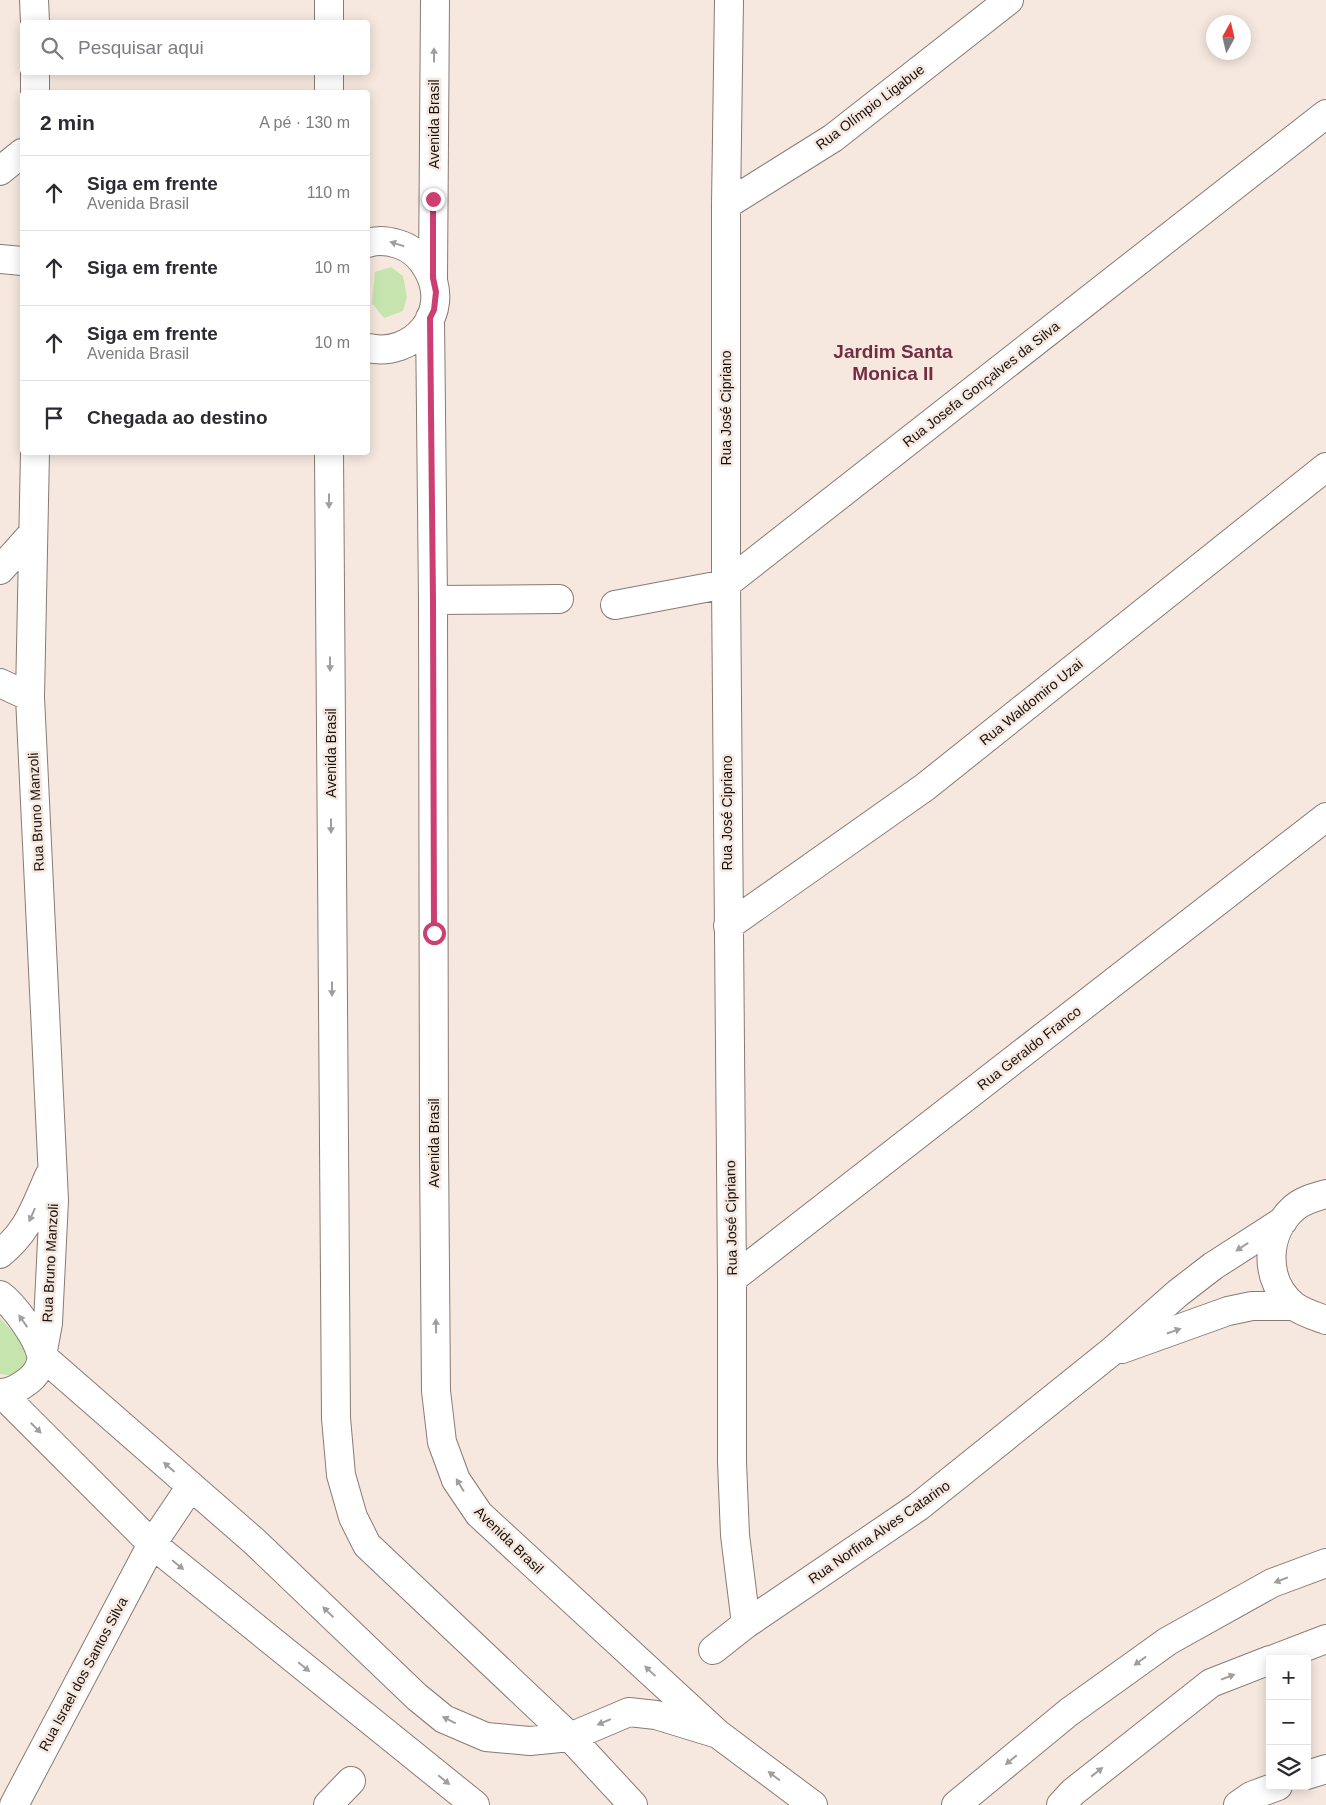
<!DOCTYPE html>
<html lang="pt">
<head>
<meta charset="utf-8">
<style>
	body { margin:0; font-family:Arial,sans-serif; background:#f2f2f3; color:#2b2b33 }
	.controls { position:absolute; right:15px; bottom:15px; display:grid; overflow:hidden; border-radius:5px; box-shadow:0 2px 12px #0003 }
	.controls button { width:45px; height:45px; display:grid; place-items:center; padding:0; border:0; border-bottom:1px solid #e1e1e2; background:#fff; color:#2b2b33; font:25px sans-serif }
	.compass { position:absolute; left:1206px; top:15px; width:45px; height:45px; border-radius:50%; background:#fff; box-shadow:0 2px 12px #0003; rotate:8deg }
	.stop { position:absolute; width:15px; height:15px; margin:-11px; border:4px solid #cb3f72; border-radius:50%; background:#fff }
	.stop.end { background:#cb3f72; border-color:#fff; box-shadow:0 1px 5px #0008 }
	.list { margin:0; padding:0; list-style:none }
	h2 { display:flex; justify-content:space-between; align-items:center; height:65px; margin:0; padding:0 20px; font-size:21px }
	h2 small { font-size:16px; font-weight:400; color:#7c7c81 }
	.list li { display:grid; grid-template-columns:32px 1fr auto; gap:15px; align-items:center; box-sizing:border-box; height:75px; padding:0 20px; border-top:1px solid #e1e1e2 }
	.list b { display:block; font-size:19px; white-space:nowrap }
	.list p { margin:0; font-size:16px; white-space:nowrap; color:#7c7c81 }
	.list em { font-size:16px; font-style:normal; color:#7c7c81 }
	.icon { flex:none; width:28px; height:28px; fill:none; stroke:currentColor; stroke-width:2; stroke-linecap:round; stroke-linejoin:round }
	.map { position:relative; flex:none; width:1326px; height:1805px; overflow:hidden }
	.search { position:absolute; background:#fff; box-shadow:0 2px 12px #0003; left:20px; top:20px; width:350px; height:55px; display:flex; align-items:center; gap:12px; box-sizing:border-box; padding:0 18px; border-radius:5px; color:#7c7c81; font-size:19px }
	.panel { position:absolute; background:#fff; box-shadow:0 2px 12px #0003; left:20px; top:90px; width:350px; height:365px; border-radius:5px }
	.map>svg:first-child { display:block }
	.green { fill:#c6e5ae }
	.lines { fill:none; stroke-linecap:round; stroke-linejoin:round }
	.street-casing { stroke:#887b73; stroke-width:30 }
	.secondary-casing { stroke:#887b73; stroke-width:30 }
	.street { stroke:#fff; stroke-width:28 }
	.secondary { stroke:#fff; stroke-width:28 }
	.oneway { fill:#a19f9e }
	.route { stroke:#cb3f72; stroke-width:6 }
	.labels { text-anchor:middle; stroke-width:5; stroke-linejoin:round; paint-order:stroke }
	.street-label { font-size:14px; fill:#15100d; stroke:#f6e8df }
	.district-label { font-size:19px; font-weight:bold; fill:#722d43; stroke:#f6e8df }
</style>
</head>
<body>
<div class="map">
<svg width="1326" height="1805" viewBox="0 0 1326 1805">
	<rect width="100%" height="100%" fill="#f6e8df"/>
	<path class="green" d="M 391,267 L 403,276 L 407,297 L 403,311 L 384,318 L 372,303 L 375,272 Z
		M 0,1318 L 24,1344 L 28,1361 L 24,1371 L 14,1376 L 0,1374 Z"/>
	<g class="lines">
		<g class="street-casing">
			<path id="street" d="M 34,0 L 35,22
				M 329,0 L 329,22
				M 729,0 L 726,205 L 726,584 L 732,1279 L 732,1462 L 735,1535 L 746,1624
				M 35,72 L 35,92
				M 329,72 L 329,92
				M 0,171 L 22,153
				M 726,205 L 833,138 L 1009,0
				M 368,243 C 377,240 388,241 398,244 C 412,248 421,257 428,270 C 452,313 413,358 368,348
				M 0,259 L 22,261
				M 433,279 L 435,0
				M 430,318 L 433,600 L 434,1149 L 436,1391 L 442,1442 L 456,1480 L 479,1514 L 718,1734 L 813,1805
				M 35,452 L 30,697 L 54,1200 L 48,1323 L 42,1356 L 255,1542 L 417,1697 L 444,1719 L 486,1737 L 530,1741 L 570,1737 L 629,1712 L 656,1715 L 718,1734
				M 329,452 L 336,1418 L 341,1475 L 353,1517 L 367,1545 L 570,1737 L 633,1805
				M 0,570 L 33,533
				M 433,600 L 559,599
				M 615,605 L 726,584 L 1326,114
				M 0,683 L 30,697
				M 728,926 L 925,787 L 1326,467
				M 1326,1194 C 1315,1197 1303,1200 1294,1208 C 1265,1233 1263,1281 1294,1306 C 1304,1313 1315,1316 1326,1320
				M 0,1254 C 29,1230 34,1209 49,1176
				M 732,1279 L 1326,817
				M 0,1295 C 14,1305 38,1338 41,1355 C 43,1365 35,1376 28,1381 C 19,1388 11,1393 0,1393
				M 1122,1349 L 1228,1311 L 1252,1306 L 1294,1306
				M 1,1393 L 152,1544 L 475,1805
				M 713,1650 L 746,1624 L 918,1507 L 1111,1352 L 1178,1293 L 1213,1266 L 1283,1221
				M 1307,1775 L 1326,1769
				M 14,1805 L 152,1544 L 191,1486
				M 328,1805 L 351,1781
				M 1238,1805 L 1251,1796 L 1278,1786"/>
		</g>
		<g class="secondary-casing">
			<path id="secondary" d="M 1274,1659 L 1326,1639
				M 956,1805 L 1069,1712 L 1168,1641 L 1272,1583 L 1326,1563
				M 1061,1805 L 1073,1792 L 1211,1683 L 1270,1660"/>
		</g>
		<use href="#street" class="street"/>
		<use href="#secondary" class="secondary"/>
	</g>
	<defs><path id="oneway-solid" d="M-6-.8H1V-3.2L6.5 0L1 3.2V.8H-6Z" transform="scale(1.25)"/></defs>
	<g class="oneway">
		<use href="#oneway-solid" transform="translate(434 55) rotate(-90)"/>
		<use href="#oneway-solid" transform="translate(397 244) rotate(-163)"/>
		<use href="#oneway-solid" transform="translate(329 501) rotate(90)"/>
		<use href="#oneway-solid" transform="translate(330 664) rotate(90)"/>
		<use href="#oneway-solid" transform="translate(331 826) rotate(90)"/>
		<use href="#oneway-solid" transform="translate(332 989) rotate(90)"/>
		<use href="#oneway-solid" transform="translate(32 1215) rotate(114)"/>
		<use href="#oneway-solid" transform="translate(1242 1247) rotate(147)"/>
		<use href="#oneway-solid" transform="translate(23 1321) rotate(-125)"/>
		<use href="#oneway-solid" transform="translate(436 1326) rotate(-91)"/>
		<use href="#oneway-solid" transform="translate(1174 1331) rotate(-19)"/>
		<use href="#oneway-solid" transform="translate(36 1428) rotate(45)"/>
		<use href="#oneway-solid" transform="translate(169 1467) rotate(-139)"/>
		<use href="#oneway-solid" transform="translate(460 1485) rotate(-121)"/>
		<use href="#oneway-solid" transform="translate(178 1565) rotate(39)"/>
		<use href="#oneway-solid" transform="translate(1281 1580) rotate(159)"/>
		<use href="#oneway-solid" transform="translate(328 1612) rotate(-136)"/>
		<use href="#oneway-solid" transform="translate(1140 1661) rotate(144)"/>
		<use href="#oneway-solid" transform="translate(304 1667) rotate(39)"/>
		<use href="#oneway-solid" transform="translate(650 1671) rotate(-137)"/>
		<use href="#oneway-solid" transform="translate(1228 1677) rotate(-21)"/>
		<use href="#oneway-solid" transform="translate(449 1720) rotate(-153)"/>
		<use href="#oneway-solid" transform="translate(604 1722) rotate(157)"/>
		<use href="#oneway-solid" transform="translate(1011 1760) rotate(140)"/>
		<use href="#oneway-solid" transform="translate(1097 1772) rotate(-38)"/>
		<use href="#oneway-solid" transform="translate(774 1776) rotate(-143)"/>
		<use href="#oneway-solid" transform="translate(444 1780) rotate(39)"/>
	</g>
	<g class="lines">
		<path class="route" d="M 433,199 L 433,278 L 436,292 L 434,310 L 430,318 L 433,600 L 434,933"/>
	</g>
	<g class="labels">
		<g class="street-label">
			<text transform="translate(870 107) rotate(-37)" y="5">Rua Olímpio Ligabue</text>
			<text transform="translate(434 124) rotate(-90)" y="5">Avenida Brasil</text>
			<text transform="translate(981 384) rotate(-38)" y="5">Rua Josefa Gonçalves da Silva</text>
			<text transform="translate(726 408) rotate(-90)" y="5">Rua José Cipriano</text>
			<text transform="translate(1031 702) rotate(-39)" y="5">Rua Waldomiro Uzai</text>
			<text transform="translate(331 753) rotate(-90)" y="5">Avenida Brasil</text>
			<text transform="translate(36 812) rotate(-93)" y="5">Rua Bruno Manzoli</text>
			<text transform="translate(727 813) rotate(-90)" y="5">Rua José Cipriano</text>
			<text transform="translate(1029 1048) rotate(-38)" y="5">Rua Geraldo Franco</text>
			<text transform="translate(434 1143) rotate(-90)" y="5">Avenida Brasil</text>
			<text transform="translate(731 1218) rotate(-91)" y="5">Rua José Cipriano</text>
			<text transform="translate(50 1263) rotate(-87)" y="5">Rua Bruno Manzoli</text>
			<text transform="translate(879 1532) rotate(-35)" y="5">Rua Norfina Alves Catarino</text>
			<text transform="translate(509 1540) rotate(44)" y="5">Avenida Brasil</text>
			<text transform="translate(83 1674) rotate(-62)" y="5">Rua Israel dos Santos Silva</text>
		</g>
		<g class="district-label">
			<text x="893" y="358">Jardim Santa<tspan x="893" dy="22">Monica II</tspan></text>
		</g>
	</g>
</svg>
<div class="controls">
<button>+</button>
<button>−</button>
<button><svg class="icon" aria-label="layers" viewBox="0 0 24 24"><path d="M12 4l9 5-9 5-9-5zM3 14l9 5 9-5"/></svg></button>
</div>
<svg class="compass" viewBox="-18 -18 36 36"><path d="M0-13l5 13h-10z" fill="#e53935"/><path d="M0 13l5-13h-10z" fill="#7c7c81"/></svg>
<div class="stop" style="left:434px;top:933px"></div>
<div class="stop end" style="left:433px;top:199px"></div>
<div class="search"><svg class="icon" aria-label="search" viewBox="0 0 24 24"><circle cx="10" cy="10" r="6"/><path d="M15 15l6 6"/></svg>Pesquisar aqui</div>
<section class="panel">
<h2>2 min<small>A pé · 130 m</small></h2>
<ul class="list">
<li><svg class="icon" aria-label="ahead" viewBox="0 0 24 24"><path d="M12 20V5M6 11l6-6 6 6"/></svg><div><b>Siga em frente</b><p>Avenida Brasil</p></div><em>110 m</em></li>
<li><svg class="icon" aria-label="ahead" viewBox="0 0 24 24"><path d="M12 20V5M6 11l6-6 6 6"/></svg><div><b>Siga em frente</b></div><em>10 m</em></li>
<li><svg class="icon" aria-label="ahead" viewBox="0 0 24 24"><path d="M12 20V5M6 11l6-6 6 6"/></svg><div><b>Siga em frente</b><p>Avenida Brasil</p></div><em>10 m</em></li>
<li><svg class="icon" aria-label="arrive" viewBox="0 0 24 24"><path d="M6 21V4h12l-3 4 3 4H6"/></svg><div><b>Chegada ao destino</b></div></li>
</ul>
</section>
</div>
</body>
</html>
